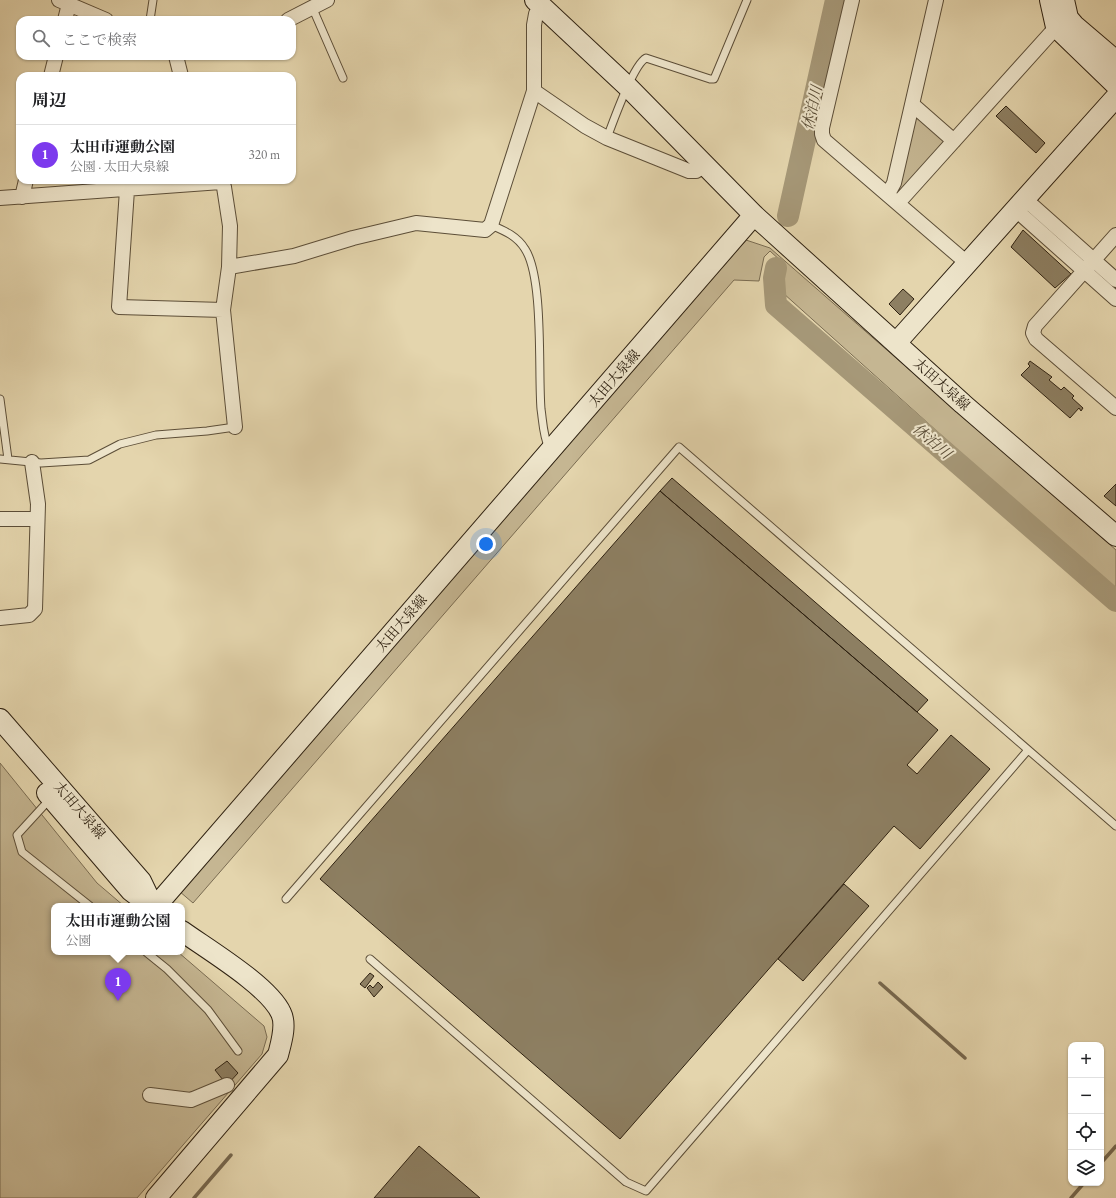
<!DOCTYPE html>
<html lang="ja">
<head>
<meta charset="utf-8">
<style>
	body { margin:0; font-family:"EB Garamond","Noto Serif JP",serif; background:#f6f6f6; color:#202124 }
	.controls { position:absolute; right:12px; bottom:12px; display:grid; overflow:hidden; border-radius:8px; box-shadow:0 1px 3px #0004 }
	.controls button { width:36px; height:36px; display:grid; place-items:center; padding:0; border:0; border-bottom:1px solid #e0e0e0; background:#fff; color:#202124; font:20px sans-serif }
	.you { position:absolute; left:486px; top:544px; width:14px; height:14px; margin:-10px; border:3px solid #fff; border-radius:50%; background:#1a73e8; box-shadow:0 0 0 6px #1a73e833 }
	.badge { display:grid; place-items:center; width:26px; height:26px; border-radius:50%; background:#7c3aed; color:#fff; font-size:13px; font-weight:700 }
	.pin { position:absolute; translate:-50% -33px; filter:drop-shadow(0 1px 2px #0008) }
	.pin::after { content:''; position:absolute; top:21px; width:14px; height:12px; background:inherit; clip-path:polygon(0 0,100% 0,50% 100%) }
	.popup { position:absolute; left:51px; top:903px; width:134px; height:52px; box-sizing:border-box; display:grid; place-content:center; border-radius:8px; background:#fff; filter:drop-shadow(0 1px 3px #0005); font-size:13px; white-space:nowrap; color:#757577 }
	.popup b { font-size:15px; color:#202124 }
	.popup::after { content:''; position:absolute; left:50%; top:100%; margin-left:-8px; border:8px solid transparent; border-top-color:#fff }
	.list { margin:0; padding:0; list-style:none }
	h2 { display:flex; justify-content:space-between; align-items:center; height:52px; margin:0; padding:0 16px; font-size:17px }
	h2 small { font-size:13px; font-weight:400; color:#757577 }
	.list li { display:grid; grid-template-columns:26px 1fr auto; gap:12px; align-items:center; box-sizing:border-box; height:60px; padding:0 16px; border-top:1px solid #e0e0e0 }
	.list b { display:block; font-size:15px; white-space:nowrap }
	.list p { margin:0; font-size:13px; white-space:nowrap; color:#757577 }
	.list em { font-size:13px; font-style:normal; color:#757577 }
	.icon { flex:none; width:22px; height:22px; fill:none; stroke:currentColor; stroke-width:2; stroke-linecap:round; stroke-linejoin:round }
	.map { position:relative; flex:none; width:1116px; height:1198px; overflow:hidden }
	.search { position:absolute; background:#fff; box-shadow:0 1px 3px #0004; left:16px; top:16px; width:280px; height:44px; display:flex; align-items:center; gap:10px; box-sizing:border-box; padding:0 14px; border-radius:12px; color:#757577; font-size:15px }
	.panel { position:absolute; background:#fff; box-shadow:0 1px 3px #0004; left:16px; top:72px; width:280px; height:112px; border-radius:12px }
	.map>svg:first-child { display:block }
	.green { fill:#c5b692; stroke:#7a6c52 }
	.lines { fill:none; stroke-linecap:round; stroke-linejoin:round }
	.stream { stroke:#76684f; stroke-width:3.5 }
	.river { stroke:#a69878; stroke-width:22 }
	.building { fill:#8d7f62; stroke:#2e2111 }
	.lane-casing { stroke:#5c4e38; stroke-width:9 }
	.street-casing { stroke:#5c4e38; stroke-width:16 }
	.secondary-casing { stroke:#2e2111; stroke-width:22 }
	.lane { stroke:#ede4ca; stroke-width:7 }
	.street { stroke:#ede4ca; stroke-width:14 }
	.secondary { stroke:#ede4ca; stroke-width:20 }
	.labels { text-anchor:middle; stroke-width:4; stroke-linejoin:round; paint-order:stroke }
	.street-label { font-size:14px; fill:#2e2111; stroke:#ede4ca }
	.water-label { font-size:15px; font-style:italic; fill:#584b35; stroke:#ede4ca }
</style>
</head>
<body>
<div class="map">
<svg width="1116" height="1198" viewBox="0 0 1116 1198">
	<rect width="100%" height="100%" fill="#e4d5ad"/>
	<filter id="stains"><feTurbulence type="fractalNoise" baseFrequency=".005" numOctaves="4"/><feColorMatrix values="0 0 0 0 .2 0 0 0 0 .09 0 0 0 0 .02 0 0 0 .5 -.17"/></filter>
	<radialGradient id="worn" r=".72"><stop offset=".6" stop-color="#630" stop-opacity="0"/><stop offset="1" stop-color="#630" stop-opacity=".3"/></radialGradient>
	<path class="green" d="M 918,116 L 944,138 L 943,143 L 902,191 L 899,189 L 913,121 Z
		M 746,240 L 770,248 L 1116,550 L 1116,592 L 783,293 L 781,280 L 782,262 L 770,251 L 764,257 L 759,281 L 734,280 L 193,903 L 179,891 Z
		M 0,763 L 97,883 L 124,906 L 54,906 L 54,952 L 178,952 L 264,1026 L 267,1037 L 262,1054 L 137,1198 L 0,1198 Z"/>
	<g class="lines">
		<path class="stream" d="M 1041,223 L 1054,235
			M 880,983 L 965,1058
			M 1101,1163 L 1116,1146
			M 194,1198 L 231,1155
			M 1071,1198 L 1084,1183"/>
		<path class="river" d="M 788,216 L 836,0
			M 776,268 L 774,278 L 776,305 L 1116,601"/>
	</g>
	<path class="building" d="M 1006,106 L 1045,143 L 1036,153 L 996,116 Z
		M 1023,230 L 1071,274 L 1055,288 L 1011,247 Z
		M 903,289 L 914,299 L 900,315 L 889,304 Z
		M 1030,361 L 1052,377 L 1049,380 L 1061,390 L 1064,387 L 1074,396 L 1072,398 L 1083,408 L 1081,411 L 1079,408 L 1070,418 L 1021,375 L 1030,366 L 1028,364 Z
		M 672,478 L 928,700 L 917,712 L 660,491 Z
		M 1116,484 L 1116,506 L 1104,496 Z
		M 660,491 L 938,730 L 907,765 L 917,774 L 951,735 L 990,769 L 920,849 L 894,826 L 620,1139 L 320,879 Z
		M 844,884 L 869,906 L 803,981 L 778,959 Z
		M 370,973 L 374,976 L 365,988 L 360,984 Z
		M 378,982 L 383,987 L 374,997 L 367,988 L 370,985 L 373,988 Z
		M 227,1061 L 238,1073 L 227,1085 L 215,1070 Z
		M 419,1146 L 480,1198 L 374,1198 Z"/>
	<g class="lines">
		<g class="lane-casing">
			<path id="lane" d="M 313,9 L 343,78
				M 150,20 L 153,0
				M 607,138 C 613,122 633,65 646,58 L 710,79 L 714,79 L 747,0
				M 491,225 C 505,231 517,236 525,249 C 544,278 538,372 541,409 C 543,422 543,436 549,448
				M 0,399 L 8,459
				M 0,459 L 41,463 L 89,460 L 120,444 L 156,435 L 207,431 L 235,427
				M 50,799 L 17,835 L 22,852 L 90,906
				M 286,899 L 679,447 L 1116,826
				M 146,952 L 167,969 L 208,1010 L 238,1051
				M 370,959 L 626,1182 L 646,1191 L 1028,750"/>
		</g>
		<g class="street-casing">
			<path id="street" d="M 59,0 L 106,20
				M 852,0 L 822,128 L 822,134 L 824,140 L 967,263
				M 65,20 L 69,4
				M 288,20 L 327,0
				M 176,56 L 181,76
				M 51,76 L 56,56
				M 534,91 L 585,126 L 607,138 L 689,171 L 696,171 L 705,165
				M 913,105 L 954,141
				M 220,180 L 224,187 L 230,226 L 229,267 L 223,310 L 235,427
				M 127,190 L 119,307 L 223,310
				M 888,194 L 894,183 L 936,0
				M 22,197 L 26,180
				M 0,198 L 221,182
				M 1025,199 L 1116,280
				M 898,203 L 1050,34 L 1063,21
				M 1016,210 L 1116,299
				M 1116,235 L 1035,326 L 1033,333 L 1036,339 L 1116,408
				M 229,267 L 294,256 L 353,238 L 416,223 L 485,230 L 491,225 L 534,91 L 534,25 L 536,14 L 541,5
				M 0,519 L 37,519
				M 0,618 L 29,615 L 35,609 L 38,504 L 32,462
				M 150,1095 L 191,1100 L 227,1085"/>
		</g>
		<g class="secondary-casing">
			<path id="secondary" d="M 535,0 L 628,87 L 754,215 L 963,404 L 1116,536
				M 1050,0 L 1056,27 L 1116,85
				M 1064,0 L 1068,18 L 1074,25 L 1116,61
				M 896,343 L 1116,97
				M 0,719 L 141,881 L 153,906
				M 47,793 L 131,891 L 151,906
				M 156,906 L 754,215
				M 156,1198 L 278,1055 C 281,1043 287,1025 281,1013 C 269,986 207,949 182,931"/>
		</g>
		<use href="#lane" class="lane"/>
		<use href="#street" class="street"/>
		<use href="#secondary" class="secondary"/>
	</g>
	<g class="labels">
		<g class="street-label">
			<text transform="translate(614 378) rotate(-49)" y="5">太田大泉線</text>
			<text transform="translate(942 384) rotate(42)" y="5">太田大泉線</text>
			<text transform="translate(401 623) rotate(-49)" y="5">太田大泉線</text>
			<text transform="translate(80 810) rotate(49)" y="5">太田大泉線</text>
		</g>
		<g class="water-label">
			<text transform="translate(812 108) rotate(-77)" y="5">休泊川</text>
			<text transform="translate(932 441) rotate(41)" y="5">休泊川</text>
		</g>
	</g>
	<rect width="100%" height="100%" filter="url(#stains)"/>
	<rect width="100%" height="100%" fill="url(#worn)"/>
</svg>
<div class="controls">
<button>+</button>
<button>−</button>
<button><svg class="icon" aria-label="locate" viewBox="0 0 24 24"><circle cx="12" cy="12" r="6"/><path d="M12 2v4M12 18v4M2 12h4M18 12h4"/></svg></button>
<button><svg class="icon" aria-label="layers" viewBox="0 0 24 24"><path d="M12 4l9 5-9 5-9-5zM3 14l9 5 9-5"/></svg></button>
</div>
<div class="you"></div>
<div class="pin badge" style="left:118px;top:1001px">1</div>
<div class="popup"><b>太田市運動公園</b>公園</div>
<div class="search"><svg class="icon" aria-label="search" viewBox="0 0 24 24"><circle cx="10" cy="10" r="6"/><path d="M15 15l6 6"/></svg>ここで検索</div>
<section class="panel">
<h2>周辺<small></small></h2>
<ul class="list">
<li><span class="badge">1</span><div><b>太田市運動公園</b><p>公園 · 太田大泉線</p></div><em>320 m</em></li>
</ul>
</section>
</div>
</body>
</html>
